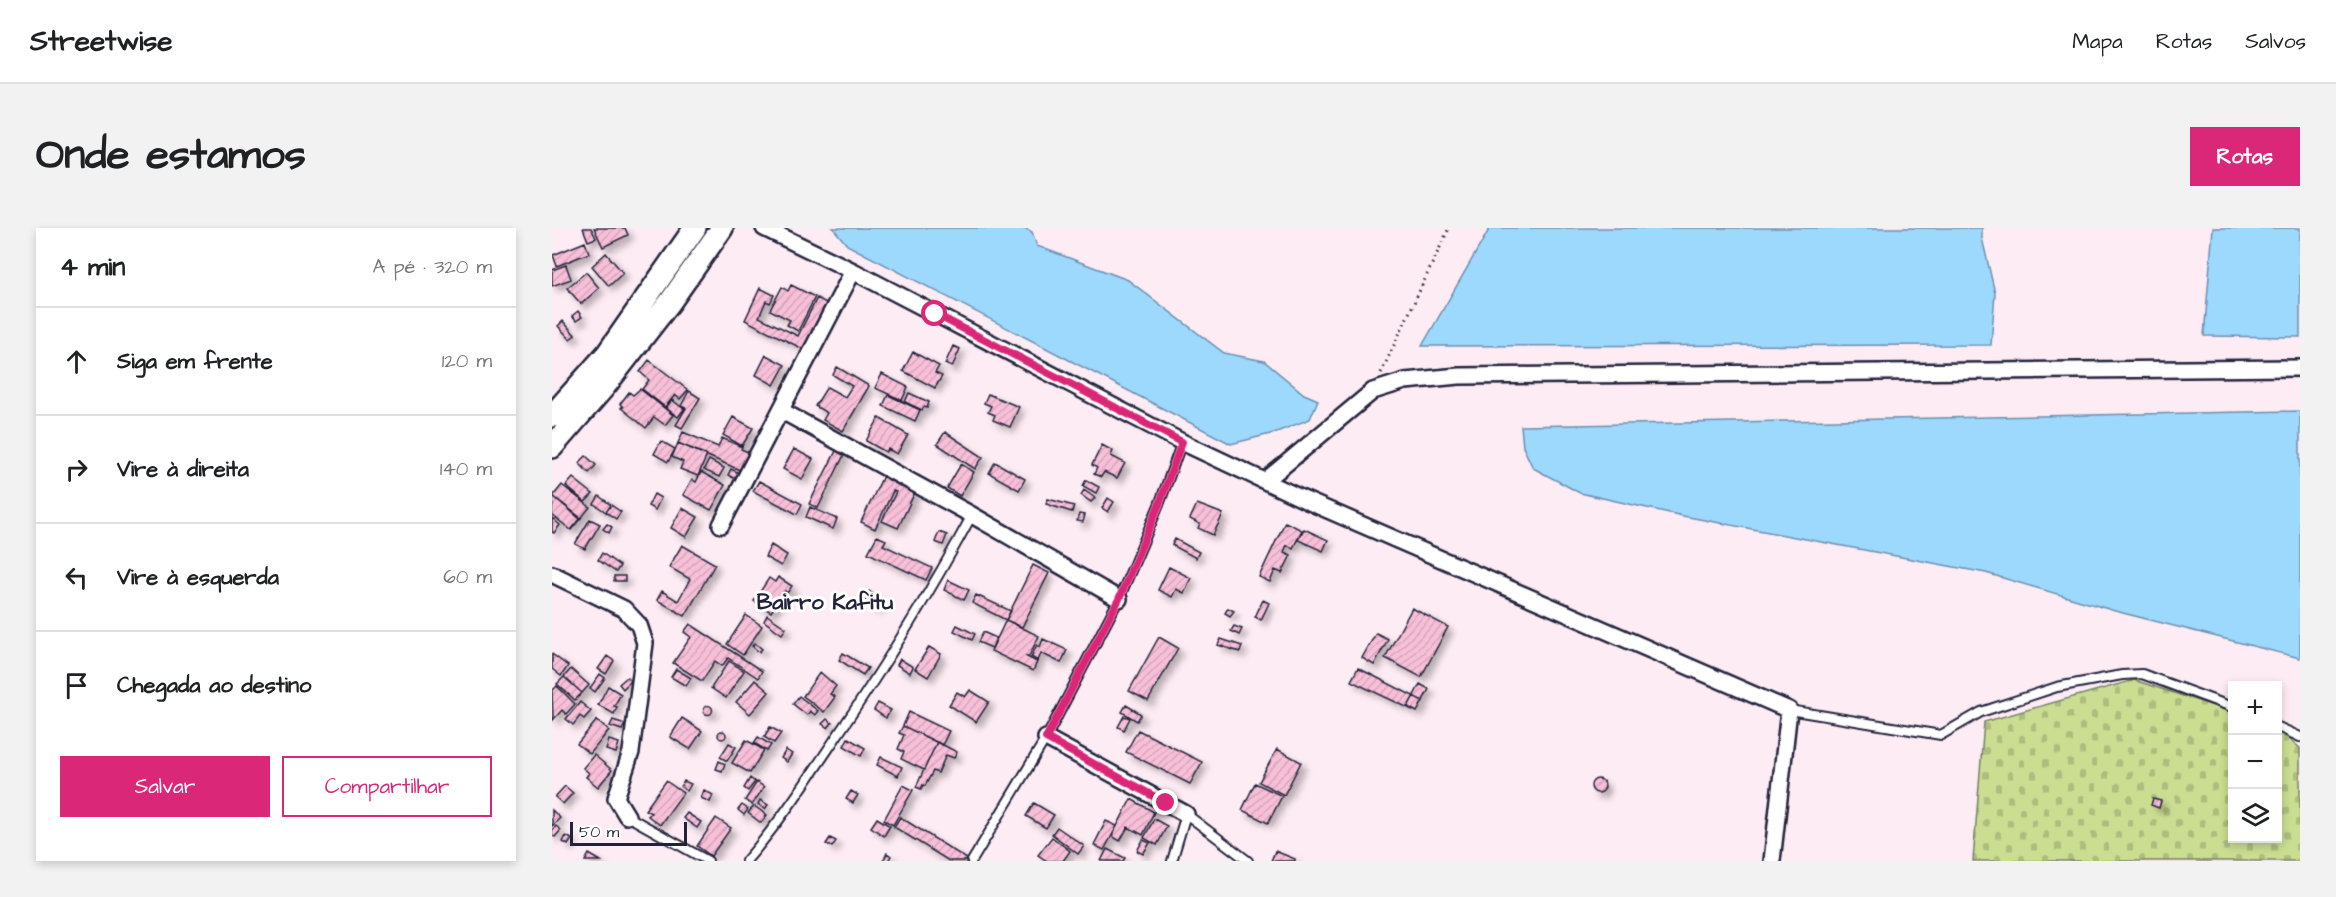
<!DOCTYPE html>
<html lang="pt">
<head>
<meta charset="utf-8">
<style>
	body { margin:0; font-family:"Architects Daughter",sans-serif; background:#f2f2f2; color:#202124 }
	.controls { position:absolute; right:18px; bottom:18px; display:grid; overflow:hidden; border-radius:0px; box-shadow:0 3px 9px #0003 }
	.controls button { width:54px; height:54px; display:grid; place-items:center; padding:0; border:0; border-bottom:2px solid #e0e0e0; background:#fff; color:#202124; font:30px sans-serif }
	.scale { position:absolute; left:18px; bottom:15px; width:117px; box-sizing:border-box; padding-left:6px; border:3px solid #22223b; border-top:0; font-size:16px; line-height:21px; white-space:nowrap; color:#22223b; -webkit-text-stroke:4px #fff; paint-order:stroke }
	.stop { position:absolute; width:18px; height:18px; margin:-14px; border:4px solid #db2777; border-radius:50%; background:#fff }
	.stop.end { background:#db2777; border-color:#fff; box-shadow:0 2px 6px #0008 }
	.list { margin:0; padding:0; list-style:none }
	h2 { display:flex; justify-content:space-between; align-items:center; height:78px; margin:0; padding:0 24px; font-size:26px }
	h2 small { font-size:20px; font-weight:400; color:#757577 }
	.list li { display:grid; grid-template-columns:39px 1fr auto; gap:18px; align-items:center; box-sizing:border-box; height:108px; padding:0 24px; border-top:2px solid #e0e0e0 }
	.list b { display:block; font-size:22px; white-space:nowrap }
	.list em { font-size:20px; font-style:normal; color:#757577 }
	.actions { display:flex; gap:12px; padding:18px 24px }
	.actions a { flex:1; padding:14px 0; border:2px solid #db2777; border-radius:0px; text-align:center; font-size:21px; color:#db2777 }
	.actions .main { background:#db2777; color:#fff }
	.icon { flex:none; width:33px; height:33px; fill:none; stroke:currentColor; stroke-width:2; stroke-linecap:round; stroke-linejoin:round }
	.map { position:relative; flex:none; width:1748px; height:633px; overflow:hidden; border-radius:0px }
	header { display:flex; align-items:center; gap:36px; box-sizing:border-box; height:84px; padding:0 30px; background:#fff; border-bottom:2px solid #e0e0e0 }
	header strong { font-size:28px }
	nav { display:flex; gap:33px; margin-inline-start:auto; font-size:21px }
	.intro { display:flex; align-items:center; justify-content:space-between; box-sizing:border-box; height:144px; padding:0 36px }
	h1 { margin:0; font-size:42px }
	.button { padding:15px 27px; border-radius:0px; background:#db2777; color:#fff; font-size:21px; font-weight:700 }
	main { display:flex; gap:36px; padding:0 36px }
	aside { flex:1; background:#fff; border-radius:0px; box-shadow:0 3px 9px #0003 }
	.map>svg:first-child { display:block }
	.cemetery { fill:url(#cemetery-stones); stroke:#768066; stroke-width:1.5 }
	.water { fill:#9dd8fd; stroke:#6c8faf; stroke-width:1.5 }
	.building { fill:url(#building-hatch); stroke:#22223b; stroke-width:1.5; filter:url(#shadow) }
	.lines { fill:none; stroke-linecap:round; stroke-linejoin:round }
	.lane-casing { stroke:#22223b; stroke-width:12 }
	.street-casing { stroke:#22223b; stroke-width:20 }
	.secondary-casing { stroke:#22223b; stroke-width:26 }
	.path { stroke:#22223b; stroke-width:3; stroke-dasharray:1.5 4.5; stroke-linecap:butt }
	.lane { stroke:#fff; stroke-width:8 }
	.street { stroke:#fff; stroke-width:15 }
	.secondary { stroke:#fff; stroke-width:21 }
	.route { stroke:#db2777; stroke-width:8 }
	.labels { text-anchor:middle; stroke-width:6; stroke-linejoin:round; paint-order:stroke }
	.quarter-label { font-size:22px; font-weight:bold; fill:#22223b; stroke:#fff }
</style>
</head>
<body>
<header>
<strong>Streetwise</strong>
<nav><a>Mapa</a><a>Rotas</a><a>Salvos</a></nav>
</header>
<div class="intro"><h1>Onde estamos</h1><a class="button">Rotas</a></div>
<main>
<aside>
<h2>4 min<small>A pé · 320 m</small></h2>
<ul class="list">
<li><svg class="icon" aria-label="ahead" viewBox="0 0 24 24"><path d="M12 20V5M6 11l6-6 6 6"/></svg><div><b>Siga em frente</b></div><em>120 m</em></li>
<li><svg class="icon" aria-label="right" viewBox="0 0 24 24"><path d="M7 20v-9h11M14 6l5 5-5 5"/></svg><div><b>Vire à direita</b></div><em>140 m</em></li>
<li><svg class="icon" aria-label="left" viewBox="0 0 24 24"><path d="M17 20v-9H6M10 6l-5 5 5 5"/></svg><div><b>Vire à esquerda</b></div><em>60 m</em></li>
<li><svg class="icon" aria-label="arrive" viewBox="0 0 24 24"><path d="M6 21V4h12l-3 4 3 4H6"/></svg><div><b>Chegada ao destino</b></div></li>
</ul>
<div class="actions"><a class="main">Salvar</a><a>Compartilhar</a></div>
</aside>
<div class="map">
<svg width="1748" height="633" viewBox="0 0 1748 633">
	<defs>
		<pattern id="cemetery-stones" width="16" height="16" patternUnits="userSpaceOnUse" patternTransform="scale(1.5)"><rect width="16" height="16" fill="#cadd91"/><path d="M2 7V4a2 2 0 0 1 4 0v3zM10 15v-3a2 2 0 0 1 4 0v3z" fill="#adbd7e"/></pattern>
		<pattern id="building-hatch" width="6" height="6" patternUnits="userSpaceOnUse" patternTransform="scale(1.5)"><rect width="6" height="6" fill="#f8c0d8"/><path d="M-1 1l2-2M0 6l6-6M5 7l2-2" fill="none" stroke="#d4a5ba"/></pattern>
		<filter id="shadow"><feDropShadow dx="5" dy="5" stdDeviation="3" flood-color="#0004"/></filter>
	</defs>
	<rect width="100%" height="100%" fill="#fdecf3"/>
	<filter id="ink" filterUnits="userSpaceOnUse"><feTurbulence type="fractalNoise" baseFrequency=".0167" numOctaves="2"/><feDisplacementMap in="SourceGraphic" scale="12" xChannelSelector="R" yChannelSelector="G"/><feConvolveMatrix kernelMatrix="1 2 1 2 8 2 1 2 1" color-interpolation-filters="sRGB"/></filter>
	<g filter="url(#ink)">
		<path class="cemetery" d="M 1582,452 L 1680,484 L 1680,610 L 1726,610 L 1726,501 L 1748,520 L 1748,633 L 1421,633 L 1432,494 Z"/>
		<path class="water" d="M 281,0 L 473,0 L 480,4 L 485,18 L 576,52 L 672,125 L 712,133 L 752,166 L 766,172 L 758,191 L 722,205 L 679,216 L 295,17 Z
			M 938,0 L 1430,0 L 1430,10 L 1443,65 L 1439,117 L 870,118 Z
			M 1661,0 L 1748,0 L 1748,109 L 1652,108 Z
			M 1748,183 L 1748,430 L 1563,383 L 1434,345 L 1131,288 L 1028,265 L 981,240 L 971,219 L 969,198 Z"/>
		<path class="building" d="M 31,0 L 39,0 L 44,10 L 36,13 Z
			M 42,0 L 73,0 L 76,7 L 51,19 Z
			M 33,14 L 37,25 L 5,38 L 1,27 Z
			M 54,25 L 71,45 L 57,58 L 40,38 Z
			M 14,37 L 19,51 L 0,58 L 0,42 Z
			M 34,44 L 47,60 L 29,76 L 15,60 Z
			M 239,57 L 263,69 L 246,103 L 235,97 L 238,92 L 218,82 L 230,59 L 236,63 Z
			M 208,60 L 222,67 L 218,75 L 214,73 L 207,89 L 246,108 L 265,70 L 280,78 L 257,124 L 193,92 Z
			M 26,83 L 30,89 L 24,93 L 20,88 Z
			M 11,93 L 23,107 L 18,111 L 6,98 Z
			M 401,118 L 408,121 L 400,139 L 393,136 Z
			M 361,124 L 387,138 L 383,145 L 390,148 L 383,160 L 351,143 Z
			M 214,127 L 233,137 L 222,157 L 204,147 Z
			M 97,132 L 136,162 L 128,171 L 123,167 L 113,179 L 90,161 L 97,152 L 88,144 Z
			M 285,139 L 317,158 L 291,203 L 271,192 L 275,185 L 263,178 L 275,159 L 293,169 L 300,158 L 281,147 Z
			M 330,146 L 356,159 L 350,172 L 323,160 Z
			M 88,161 L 121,187 L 113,197 L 102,189 L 94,200 L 69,180 L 71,179 L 68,176 L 77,164 L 81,167 Z
			M 137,163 L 148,170 L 130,200 L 124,197 L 134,180 L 129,178 Z
			M 357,165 L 377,174 L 375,180 L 372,179 L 370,182 L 353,174 Z
			M 436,166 L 467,179 L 458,199 L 441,192 L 443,187 L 436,184 L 439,178 L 432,175 Z
			M 336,167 L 368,182 L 363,193 L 331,178 Z
			M 120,172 L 132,181 L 126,189 L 114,180 Z
			M 181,189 L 201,200 L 190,218 L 171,207 Z
			M 327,190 L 356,207 L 345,226 L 336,221 L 334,224 L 314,213 Z
			M 131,204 L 166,219 L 170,210 L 190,219 L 189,221 L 198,225 L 190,243 L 126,215 Z
			M 393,204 L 431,229 L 423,241 L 385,216 Z
			M 109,213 L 123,221 L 116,234 L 102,226 Z
			M 126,215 L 155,227 L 146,248 L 128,241 L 131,234 L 120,229 Z
			M 550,217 L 561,223 L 559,228 L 573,235 L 565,250 L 552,244 L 549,249 L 542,246 L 545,240 L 540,237 Z
			M 242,221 L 261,231 L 250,251 L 231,241 Z
			M 285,221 L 293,225 L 266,280 L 257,276 Z
			M 34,228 L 44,237 L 37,245 L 27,235 Z
			M 157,232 L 172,240 L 167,249 L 152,242 Z
			M 443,234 L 473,251 L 467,262 L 437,245 Z
			M 409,236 L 422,244 L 408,268 L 395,260 Z
			M 179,241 L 187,245 L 183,251 L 176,247 Z
			M 149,244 L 173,257 L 159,282 L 131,267 L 140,251 L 144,254 Z
			M 331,248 L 363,264 L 346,300 L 330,293 L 344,264 L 341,263 L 323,301 L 309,294 Z
			M 21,250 L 41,266 L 33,274 L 14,258 Z
			M 534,252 L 547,259 L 544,265 L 531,258 Z
			M 207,253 L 250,276 L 245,286 L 201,263 Z
			M 10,257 L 38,279 L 29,290 L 1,268 Z
			M 532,262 L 543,270 L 539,274 L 529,267 Z
			M 102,266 L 109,270 L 103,282 L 96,278 Z
			M 1,268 L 28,291 L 19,302 L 0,287 Z
			M 47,268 L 59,277 L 54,284 L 42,276 Z
			M 556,270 L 562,274 L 556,284 L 550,280 Z
			M 496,271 L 522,278 L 520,284 L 494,276 Z
			M 645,276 L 671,286 L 661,307 L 646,300 L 648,296 L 638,291 Z
			M 59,277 L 69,284 L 64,291 L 54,284 Z
			M 258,279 L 285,291 L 281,301 L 254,289 Z
			M 130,280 L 146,289 L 134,309 L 119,300 Z
			M 527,286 L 533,287 L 531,294 L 525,293 Z
			M 0,290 L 8,297 L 2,305 L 0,304 Z
			M 38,291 L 48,296 L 33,321 L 23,316 Z
			M 733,294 L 750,302 L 741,320 L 735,317 L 732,324 L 739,327 L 730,345 L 723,342 L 718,354 L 707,349 Z
			M 55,296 L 60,299 L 57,305 L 51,301 Z
			M 752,301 L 776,312 L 771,323 L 746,312 Z
			M 387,304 L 395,307 L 391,317 L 383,314 Z
			M 325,308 L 334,312 L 331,317 L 380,340 L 374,352 L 316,325 Z
			M 623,311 L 647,324 L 644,330 L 620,317 Z
			M 130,317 L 163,336 L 133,388 L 105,372 L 110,363 L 126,373 L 138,351 L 117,339 Z
			M 219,317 L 235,327 L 229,338 L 213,329 Z
			M 50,325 L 68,338 L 64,344 L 46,332 Z
			M 481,337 L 497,345 L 470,399 L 454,392 Z
			M 617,339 L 639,350 L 632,365 L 624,361 L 620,369 L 606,362 Z
			M 62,348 L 73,348 L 73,353 L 62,353 Z
			M 226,349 L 240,358 L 235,365 L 233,363 L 219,384 L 202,373 L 217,350 L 223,354 Z
			M 396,352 L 417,362 L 412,372 L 392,362 Z
			M 317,363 L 330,373 L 324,381 L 311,371 Z
			M 424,367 L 459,383 L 454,392 L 420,375 Z
			M 711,372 L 717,375 L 709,392 L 703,389 Z
			M 676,380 L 682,383 L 678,388 L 673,385 Z
			M 860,380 L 896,399 L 869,449 L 833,430 Z
			M 194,387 L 210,398 L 191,427 L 175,416 Z
			M 215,387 L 234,400 L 230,406 L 212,393 Z
			M 454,392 L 487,408 L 477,428 L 473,428 L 485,434 L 481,443 L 439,423 Z
			M 138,396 L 210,443 L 206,450 L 176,430 L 170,438 L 163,433 L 150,453 L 121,435 L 139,409 L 132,404 Z
			M 405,397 L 423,406 L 420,412 L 402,403 Z
			M 682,398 L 690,401 L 687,407 L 679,403 Z
			M 431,404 L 444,410 L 440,420 L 426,414 Z
			M 824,405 L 836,411 L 822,437 L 810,430 Z
			M 607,409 L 626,420 L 596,473 L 577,463 Z
			M 491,411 L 515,422 L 509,435 L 489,425 L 486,433 L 479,429 L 485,417 L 488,419 Z
			M 669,411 L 690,418 L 688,424 L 666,417 Z
			M 203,415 L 210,421 L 207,424 L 200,418 Z
			M 377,419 L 389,426 L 376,449 L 363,441 Z
			M 291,425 L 316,440 L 311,447 L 287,432 Z
			M 0,426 L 16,438 L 9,448 L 0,441 Z
			M 55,428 L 62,433 L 54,446 L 46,441 Z
			M 348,431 L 361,439 L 358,445 L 345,437 Z
			M 177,433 L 192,443 L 174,470 L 159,460 Z
			M 806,440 L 871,473 L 865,484 L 799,453 Z
			M 19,441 L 37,457 L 30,465 L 12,449 Z
			M 124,441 L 139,450 L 134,458 L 119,449 Z
			M 268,444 L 284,458 L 278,466 L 283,469 L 272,484 L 251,468 Z
			M 48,446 L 53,450 L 43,464 L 38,460 Z
			M 12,449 L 30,465 L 23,472 L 5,456 Z
			M 75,449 L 79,453 L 71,461 L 67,456 Z
			M 203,452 L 217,464 L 198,486 L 184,474 Z
			M 868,456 L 877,461 L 865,484 L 856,479 Z
			M 5,458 L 23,476 L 14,486 L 10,482 L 1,492 L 0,463 Z
			M 56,458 L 69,466 L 62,478 L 65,479 L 62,486 L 46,477 Z
			M 418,462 L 437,474 L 424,494 L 397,477 L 405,464 L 413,469 Z
			M 247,468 L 266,483 L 263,487 L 258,483 L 255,487 L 241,476 Z
			M 28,474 L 39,483 L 32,491 L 28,488 L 21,497 L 14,491 Z
			M 326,475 L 339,482 L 334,490 L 322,482 Z
			M 574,477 L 589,486 L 585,493 L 570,484 Z
			M151.5 482a4.5 4.5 0 1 1 9 0a4.5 4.5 0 1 1-9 0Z
			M 357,484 L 397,503 L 390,517 L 351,498 Z
			M 572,488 L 578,490 L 572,502 L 566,499 Z
			M 130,490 L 150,503 L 138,521 L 118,509 Z
			M 275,491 L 280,495 L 276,500 L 270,496 Z
			M 45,492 L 57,502 L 38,526 L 25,516 Z
			M 61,492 L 73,496 L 70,502 L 58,498 Z
			M 351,498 L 385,514 L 372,542 L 349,531 L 352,524 L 346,521 L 352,507 L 347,505 Z
			M 218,499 L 229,505 L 222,515 L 212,509 Z
			M 586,502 L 650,534 L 638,556 L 574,524 Z
			M166 507a4 4 0 1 1 8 0a4 4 0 1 1-8 0Z
			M 206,509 L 219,517 L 215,523 L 202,515 Z
			M 296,510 L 313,520 L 309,528 L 292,518 Z
			M 57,512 L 67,515 L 64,525 L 54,522 Z
			M 194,512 L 212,522 L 198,545 L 180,535 Z
			M 385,514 L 405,524 L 402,530 L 394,527 L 386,545 L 381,543 L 373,558 L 371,557 L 369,561 L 364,559 Z
			M 177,515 L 184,519 L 175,533 L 168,529 Z
			M 725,521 L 749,534 L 732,567 L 707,554 Z
			M 234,522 L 240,526 L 235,534 L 229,530 Z
			M 42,527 L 60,542 L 46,559 L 34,549 L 37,545 L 31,540 Z
			M 329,529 L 350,539 L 346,548 L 325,537 Z
			M 167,533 L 173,536 L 170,543 L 164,541 Z
			M 198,550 L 203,554 L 196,563 L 192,560 Z
			M1039 558a7 7 0 1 1 14 0a7 7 0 1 1-14 0Z
			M 114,553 L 131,565 L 108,597 L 96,588 L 99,585 L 93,582 Z
			M 132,553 L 139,556 L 135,563 L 129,559 Z
			M 205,554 L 212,559 L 200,577 L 193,572 Z
			M 703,555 L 730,568 L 716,595 L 690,582 Z
			M 351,557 L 361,562 L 341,597 L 332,592 Z
			M 13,558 L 21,565 L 11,576 L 3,569 Z
			M 152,562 L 161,567 L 158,574 L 149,570 Z
			M 299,563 L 306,567 L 301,575 L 294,571 Z
			M 579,571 L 602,584 L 591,607 L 576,599 L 568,613 L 560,608 Z
			M 1601,571 L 1609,573 L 1607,580 L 1599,577 Z
			M 208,572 L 216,577 L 213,581 L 206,576 Z
			M 482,575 L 502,587 L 494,600 L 474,588 Z
			M 190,577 L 196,581 L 192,587 L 186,582 Z
			M 202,578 L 215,587 L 209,595 L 196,585 Z
			M 0,582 L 8,590 L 0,598 Z
			M 135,585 L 149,594 L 145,600 L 131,590 Z
			M 348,589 L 415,631 L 414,633 L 397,633 L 342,599 Z
			M 164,590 L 179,600 L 159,628 L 145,618 Z
			M 325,590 L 338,598 L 332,608 L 319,599 Z
			M 602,591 L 615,598 L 605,617 L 592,610 Z
			M 554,593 L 565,598 L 552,622 L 542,617 Z
			M 4,598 L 9,602 L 3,609 L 0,607 L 0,602 Z
			M 505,599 L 532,618 L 526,626 L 500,606 Z
			M 14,608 L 20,611 L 16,617 L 11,614 Z
			M 500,609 L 518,623 L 511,633 L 495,633 L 486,627 Z
			M 278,610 L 284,613 L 280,619 L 274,616 Z
			M 591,612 L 598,615 L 591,626 L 585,623 Z
			M 555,621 L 573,630 L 571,633 L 549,633 Z
			M 723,623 L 743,631 L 743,633 L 719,633 Z
			M 335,625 L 339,628 L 336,633 L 331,633 Z
			M 37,626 L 49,633 L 33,633 Z"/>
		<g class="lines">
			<g class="lane-casing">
				<path id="lane" d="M 1237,482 L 1389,507 L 1429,484 L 1505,459 L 1570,447 L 1590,446 L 1680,479
					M 1726,499 L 1748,509
					M 75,588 L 156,633
					M 194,633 C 228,594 256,551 285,508 C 334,436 379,363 420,287
					M 420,633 L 494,510 L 567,371 L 607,277 L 630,214
					M 620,633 L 634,586 L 696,633"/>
			</g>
			<g class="street-casing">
				<path id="street" d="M 212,0 L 301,43 L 630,214 L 753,272 L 1237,482 L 1220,633
					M 230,183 L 420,287 L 567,371
					M 713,253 L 821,163 L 853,153 L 907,148 L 1748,140
					M 169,297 L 301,43
					M 0,346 L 72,381 L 87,397 L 93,415 L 79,524 L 64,570 L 75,588
					M 494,510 L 634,586"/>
			</g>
			<g class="secondary-casing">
				<path id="secondary" d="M 0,188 L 55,126 L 143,0
					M 0,219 L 52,159 L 118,74 L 170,0"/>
			</g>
			<path class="path" d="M 829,145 L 897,0"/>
			<use href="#lane" class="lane"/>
			<use href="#street" class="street"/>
			<use href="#secondary" class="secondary"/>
		</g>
	</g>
	<g class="lines" filter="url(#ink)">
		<path class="route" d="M 383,86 L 630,214 L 607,277 L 567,371 L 494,510 L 614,575"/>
	</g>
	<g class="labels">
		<g class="quarter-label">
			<text x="273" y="381">Bairro Kafitu</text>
		</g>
	</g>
</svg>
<div class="controls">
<button>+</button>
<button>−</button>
<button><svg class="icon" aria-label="layers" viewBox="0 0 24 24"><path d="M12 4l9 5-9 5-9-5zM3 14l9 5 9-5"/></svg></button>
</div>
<div class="scale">50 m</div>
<div class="stop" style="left:383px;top:86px"></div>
<div class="stop end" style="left:614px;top:575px"></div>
</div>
</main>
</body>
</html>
